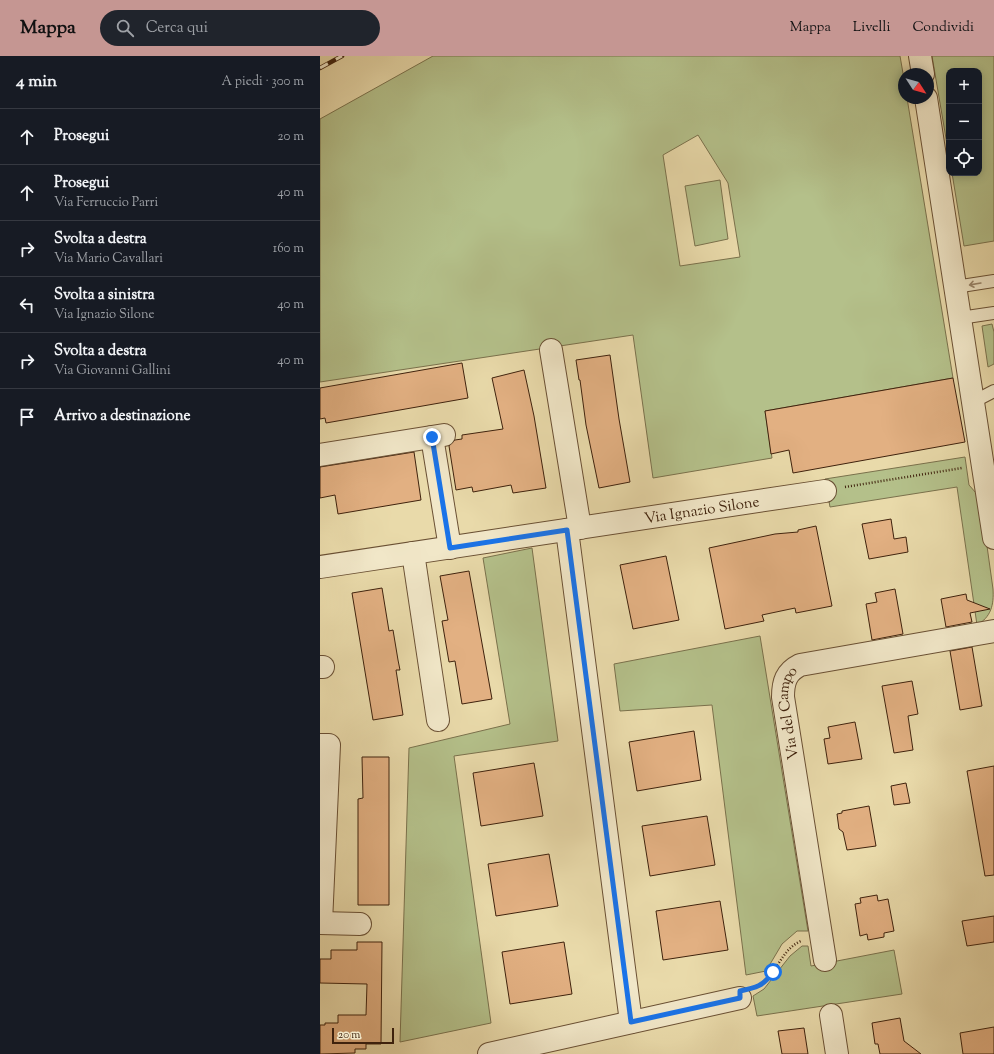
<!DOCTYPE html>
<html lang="it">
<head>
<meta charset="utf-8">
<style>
	body { margin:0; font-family:"Sorts Mill Goudy",serif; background:#20242c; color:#f1f3f6 }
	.controls { position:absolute; right:12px; top:12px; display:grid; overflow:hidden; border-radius:8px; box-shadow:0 2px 10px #0003 }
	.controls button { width:36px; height:36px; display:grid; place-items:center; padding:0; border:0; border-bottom:1px solid #363941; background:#171b24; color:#f1f3f6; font:20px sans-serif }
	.compass { position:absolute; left:578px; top:12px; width:36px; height:36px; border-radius:50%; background:#171b24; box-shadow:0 2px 10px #0003; rotate:126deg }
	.scale { position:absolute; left:12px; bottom:10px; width:62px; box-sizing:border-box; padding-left:4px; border:2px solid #3f220d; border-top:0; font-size:11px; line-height:14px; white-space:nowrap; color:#3f220d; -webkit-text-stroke:3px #f1e7c8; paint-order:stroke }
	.stop { position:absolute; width:12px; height:12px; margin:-9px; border:3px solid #1a73e8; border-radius:50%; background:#fff }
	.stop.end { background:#1a73e8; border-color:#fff; box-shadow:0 1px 4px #0008 }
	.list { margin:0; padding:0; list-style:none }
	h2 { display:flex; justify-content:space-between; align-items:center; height:52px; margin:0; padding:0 16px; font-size:17px }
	h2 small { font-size:13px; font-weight:400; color:#9ea1a6 }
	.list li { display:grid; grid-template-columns:26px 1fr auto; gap:12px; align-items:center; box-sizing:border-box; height:56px; padding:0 16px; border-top:1px solid #363941 }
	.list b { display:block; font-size:15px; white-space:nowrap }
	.list p { margin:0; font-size:13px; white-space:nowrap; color:#9ea1a6 }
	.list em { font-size:13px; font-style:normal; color:#9ea1a6 }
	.icon { flex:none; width:22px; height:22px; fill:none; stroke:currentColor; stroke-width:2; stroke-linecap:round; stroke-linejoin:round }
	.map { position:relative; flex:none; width:674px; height:998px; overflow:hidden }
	header { display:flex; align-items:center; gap:24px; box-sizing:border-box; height:56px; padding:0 20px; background:#c59692; color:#111 }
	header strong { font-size:19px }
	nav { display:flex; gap:22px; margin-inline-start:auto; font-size:14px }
	.search { width:280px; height:36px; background:#20242c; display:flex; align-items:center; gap:10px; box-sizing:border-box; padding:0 14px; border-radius:22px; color:#9ea1a6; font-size:15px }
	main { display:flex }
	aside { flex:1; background:#171b24 }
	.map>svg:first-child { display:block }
	.green { fill:#b4c08a; stroke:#7a714c; fill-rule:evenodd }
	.building { fill:#e2b082; stroke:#3f220d }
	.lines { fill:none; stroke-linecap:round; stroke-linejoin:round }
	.service-casing { stroke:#6a5034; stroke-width:14 }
	.minor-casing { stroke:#6a5034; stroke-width:24 }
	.path { stroke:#3f220d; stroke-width:2.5; stroke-dasharray:1 2; stroke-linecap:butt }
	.service { stroke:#f1e7c8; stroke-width:12 }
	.minor { stroke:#f1e7c8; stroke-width:22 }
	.rail-casing { stroke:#3f220d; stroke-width:4.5 }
	.rail { stroke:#f1e7c8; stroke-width:3; stroke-dasharray:9; stroke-linecap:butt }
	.oneway { stroke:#98846a }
	.route { stroke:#1a73e8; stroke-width:5 }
	.labels { text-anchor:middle; stroke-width:3; stroke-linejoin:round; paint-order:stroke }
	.street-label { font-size:15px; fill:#3f220d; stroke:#f1e7c8 }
</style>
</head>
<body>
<header>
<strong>Mappa</strong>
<div class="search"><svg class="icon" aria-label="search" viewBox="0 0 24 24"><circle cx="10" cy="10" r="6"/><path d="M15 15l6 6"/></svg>Cerca qui</div>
<nav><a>Mappa</a><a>Livelli</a><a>Condividi</a></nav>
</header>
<main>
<aside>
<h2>4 min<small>A piedi · 300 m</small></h2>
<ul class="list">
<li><svg class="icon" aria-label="ahead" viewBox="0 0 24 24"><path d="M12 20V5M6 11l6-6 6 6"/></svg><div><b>Prosegui</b></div><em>20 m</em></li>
<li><svg class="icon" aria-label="ahead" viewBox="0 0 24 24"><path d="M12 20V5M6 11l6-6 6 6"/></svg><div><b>Prosegui</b><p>Via Ferruccio Parri</p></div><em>40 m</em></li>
<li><svg class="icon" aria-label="right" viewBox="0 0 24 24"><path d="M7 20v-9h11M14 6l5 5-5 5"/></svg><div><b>Svolta a destra</b><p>Via Mario Cavallari</p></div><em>160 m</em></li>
<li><svg class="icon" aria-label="left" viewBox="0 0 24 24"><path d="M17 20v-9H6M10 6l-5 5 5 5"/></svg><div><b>Svolta a sinistra</b><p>Via Ignazio Silone</p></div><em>40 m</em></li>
<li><svg class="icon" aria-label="right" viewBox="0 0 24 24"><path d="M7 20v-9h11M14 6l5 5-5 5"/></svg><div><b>Svolta a destra</b><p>Via Giovanni Gallini</p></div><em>40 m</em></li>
<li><svg class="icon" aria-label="arrive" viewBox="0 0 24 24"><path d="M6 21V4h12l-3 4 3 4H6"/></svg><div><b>Arrivo a destinazione</b></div></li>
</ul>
</aside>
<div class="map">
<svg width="674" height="998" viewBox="0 0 674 998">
	<rect width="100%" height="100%" fill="#e9daaa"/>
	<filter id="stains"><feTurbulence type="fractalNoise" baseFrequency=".005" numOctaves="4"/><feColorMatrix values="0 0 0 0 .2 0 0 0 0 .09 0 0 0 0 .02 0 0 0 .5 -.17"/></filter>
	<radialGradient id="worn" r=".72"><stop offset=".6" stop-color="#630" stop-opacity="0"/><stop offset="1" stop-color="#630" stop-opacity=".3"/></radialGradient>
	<path class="green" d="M 113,0 L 580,0 L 584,23 L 584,42 L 587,42 L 633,322 L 445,355 L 452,402 L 333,422 L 313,279 L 0,326 L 0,63 ZM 378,79 L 408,127 L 420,201 L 360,210 L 343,99 Z
		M 612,0 L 674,0 L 674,185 L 644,190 L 632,117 L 659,117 L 659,15 L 629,15 L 629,100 Z
		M 400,124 L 408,183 L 375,190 L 365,130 Z
		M 672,268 L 674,276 L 674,308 L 668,311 L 662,270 Z
		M 645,401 L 649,429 L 656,437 L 661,447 L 673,533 C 674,549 671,561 657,569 L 637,431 L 510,451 L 505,423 Z
		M 212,492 L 238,685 L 134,700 L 171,967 L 80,986 L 89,692 L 190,668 L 163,502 Z
		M 440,580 L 488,875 L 477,875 L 462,888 L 446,915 L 426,919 L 392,649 L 300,655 L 294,608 Z
		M 482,890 L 488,890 L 491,910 L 574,894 L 582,938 L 437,960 L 433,940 L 444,933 L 470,900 Z"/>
	<path class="building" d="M 290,299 L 299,363 L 310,426 L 279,432 L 266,369 L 260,324 L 259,324 L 256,304 Z
		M 142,307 L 148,342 L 6,367 L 5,362 L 0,363 L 0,332 Z
		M 204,314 L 214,360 L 226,432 L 193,437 L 191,429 L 153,436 L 152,431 L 136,434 L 129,390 L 135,384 L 142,383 L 142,379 L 183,373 L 172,322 Z
		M 633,322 L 645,386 L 473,417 L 469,394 L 451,398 L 445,355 Z
		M 94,396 L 101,444 L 18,458 L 15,439 L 0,442 L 0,411 Z
		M 571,463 L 574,483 L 586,481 L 588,496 L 549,503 L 542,468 Z
		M 496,470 L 512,550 L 476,557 L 475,552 L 442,559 L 444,565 L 405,573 L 389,492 L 455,478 L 478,476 L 478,474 Z
		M 346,500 L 359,564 L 313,573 L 300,509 Z
		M 149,515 L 172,643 L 142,648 L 135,605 L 129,606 L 122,565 L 128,564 L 120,520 Z
		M 62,532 L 69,575 L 73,574 L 78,604 L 80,614 L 76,614 L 83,659 L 53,664 L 32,537 Z
		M 575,533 L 583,578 L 552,584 L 546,548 L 557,546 L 555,537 Z
		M 646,538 L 647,544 L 670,553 L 650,557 L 652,566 L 626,571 L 621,543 Z
		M 652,591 L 662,650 L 640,654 L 630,595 Z
		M 592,625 L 598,658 L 588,660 L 593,694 L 574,697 L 562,630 Z
		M 535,666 L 542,703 L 508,708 L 504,683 L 510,682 L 508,671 Z
		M 374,675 L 381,724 L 317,735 L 309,686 Z
		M 42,701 L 69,701 L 69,849 L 38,849 L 38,743 L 43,742 Z
		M 214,707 L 223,760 L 161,770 L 153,717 Z
		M 674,710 L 674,819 L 665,820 L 647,715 Z
		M 586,727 L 590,747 L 574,749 L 571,730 Z
		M 549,750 L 556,790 L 527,794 L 523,776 L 519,773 L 517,758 L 522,757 L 522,755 Z
		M 387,760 L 395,809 L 330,820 L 322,770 Z
		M 229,798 L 238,850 L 176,860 L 168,808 Z
		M 557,839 L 558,845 L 568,843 L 574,875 L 564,877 L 564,881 L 548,884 L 547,878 L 540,880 L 535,848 L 541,847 L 540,842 Z
		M 400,845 L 408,894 L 343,904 L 336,855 Z
		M 674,860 L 674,886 L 647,890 L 642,865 Z
		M 37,886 L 62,886 L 61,988 L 46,988 L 46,993 L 35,993 L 35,997 L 0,998 L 0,969 L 5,969 L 5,967 L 18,967 L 18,959 L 46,959 L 47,928 L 0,927 L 0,903 L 11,903 L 11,894 L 37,894 Z
		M 244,886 L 252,938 L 190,948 L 182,896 Z
		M 580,962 L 584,985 L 601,998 L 560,998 L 558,988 L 555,988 L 552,967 Z
		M 674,971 L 674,998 L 643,998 L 640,977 Z
		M 484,972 L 488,998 L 462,998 L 458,975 Z"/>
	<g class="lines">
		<g class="service-casing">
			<path id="service" d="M 635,231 L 674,225
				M 640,262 L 674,257
				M 653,346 L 674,335"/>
		</g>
		<g class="minor-casing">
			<g id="minor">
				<path d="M 600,0 L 603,18"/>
				<path d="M 606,42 L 674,482"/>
				<path d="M 231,294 L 260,472"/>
				<path d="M 112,381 L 130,492"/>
				<path d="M 0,399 L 124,379"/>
				<path d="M 247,474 L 311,966"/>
				<path d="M 93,497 L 118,664"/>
				<path id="s1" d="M 0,511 L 505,435"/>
				<path d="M 0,611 L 3,611"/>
				<path d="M 0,689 L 9,689 L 1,867"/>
				<path d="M 0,867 L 40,868"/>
				<path id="s2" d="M 505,904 L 463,641 C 463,626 466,616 480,609 L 674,575"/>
				<path d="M 511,959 L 517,998"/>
				<path d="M 169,998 L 420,942"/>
			</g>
		</g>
		<path class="path" d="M 525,431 L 642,412
			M 437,931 C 457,920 460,894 481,885"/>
		<use href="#service" class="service"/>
		<use href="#minor" class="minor"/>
		<g class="rail-casing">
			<path id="rail" d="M 0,12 L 22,0"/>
		</g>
		<use href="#rail" class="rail"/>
	</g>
	<defs><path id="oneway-shaft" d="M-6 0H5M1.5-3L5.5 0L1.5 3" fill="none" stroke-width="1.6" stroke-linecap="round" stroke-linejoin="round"/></defs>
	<use class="oneway" href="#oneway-shaft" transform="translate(655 228) rotate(170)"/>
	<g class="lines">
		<path class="route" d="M 112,381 L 130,492 L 247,474 L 311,966 L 420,942 L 420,935 C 435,932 444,930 453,916"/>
	</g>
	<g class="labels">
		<g class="street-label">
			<text dy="5" stroke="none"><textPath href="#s1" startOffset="386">Via Ignazio Silone</textPath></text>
			<text dy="5" stroke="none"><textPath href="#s2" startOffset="251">Via del Campo</textPath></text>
		</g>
	</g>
	<rect width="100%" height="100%" filter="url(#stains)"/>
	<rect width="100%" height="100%" fill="url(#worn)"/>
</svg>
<div class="controls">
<button>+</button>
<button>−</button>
<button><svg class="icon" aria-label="locate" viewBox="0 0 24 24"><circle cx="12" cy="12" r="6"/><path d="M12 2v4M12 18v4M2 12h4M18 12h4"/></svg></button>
</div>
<svg class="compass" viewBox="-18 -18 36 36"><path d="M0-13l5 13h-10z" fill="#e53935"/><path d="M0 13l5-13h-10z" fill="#9ea1a6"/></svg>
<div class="scale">20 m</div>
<div class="stop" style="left:453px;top:916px"></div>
<div class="stop end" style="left:112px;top:381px"></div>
</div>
</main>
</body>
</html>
